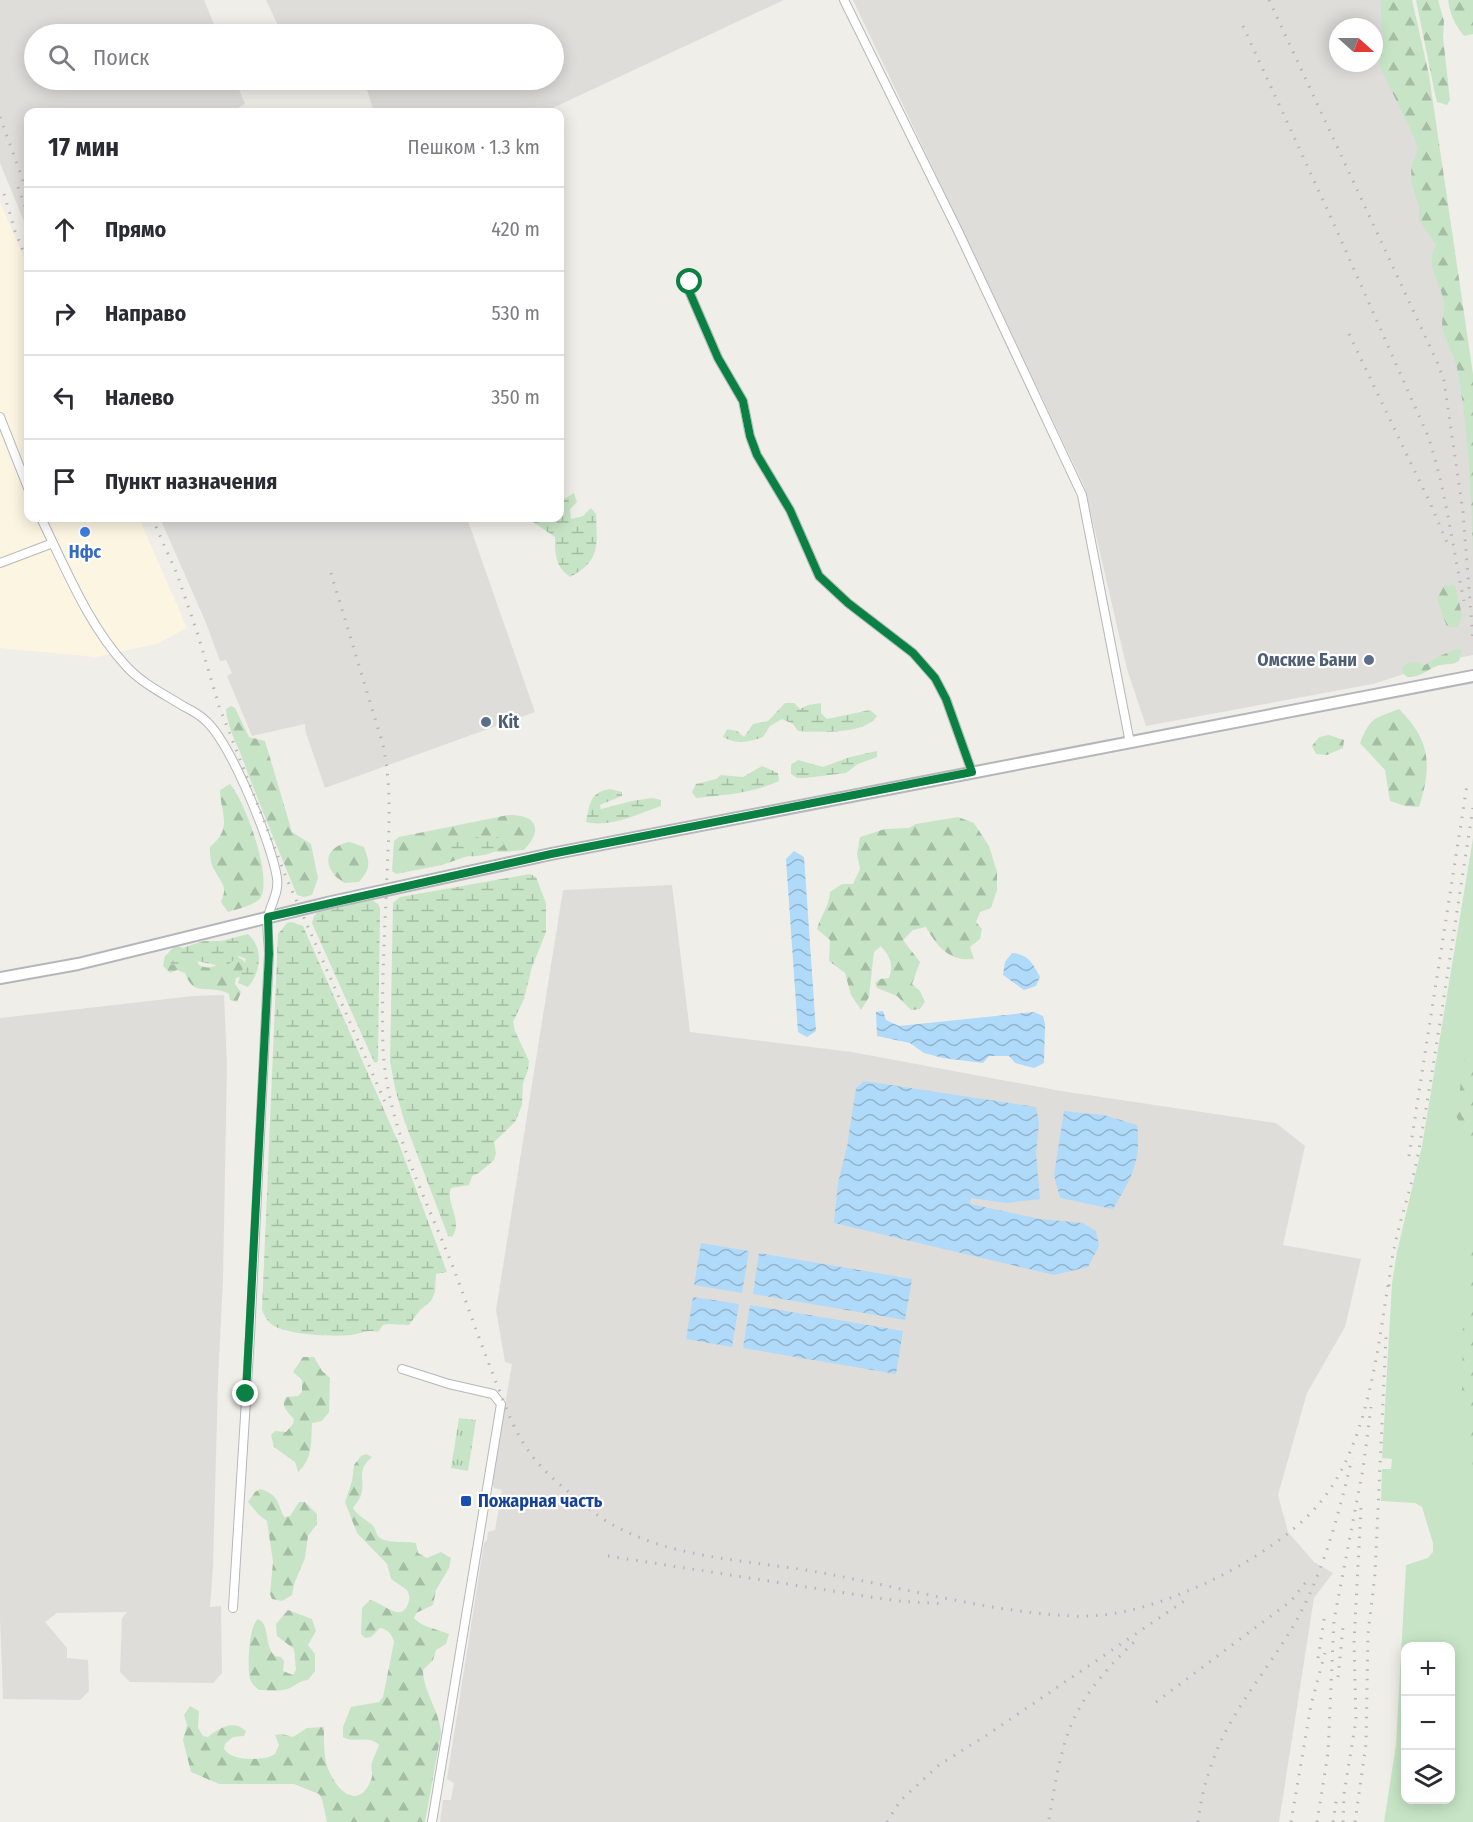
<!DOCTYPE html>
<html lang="ru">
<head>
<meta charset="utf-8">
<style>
	body { margin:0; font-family:"Fira Sans Condensed",sans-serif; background:#f2f2f3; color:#2b2b33 }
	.controls { position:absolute; right:18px; bottom:18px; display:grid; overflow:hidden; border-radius:12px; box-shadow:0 3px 15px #0003 }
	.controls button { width:54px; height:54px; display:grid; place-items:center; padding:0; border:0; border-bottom:2px solid #e1e1e2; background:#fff; color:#2b2b33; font:30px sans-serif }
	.compass { position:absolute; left:1329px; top:18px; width:54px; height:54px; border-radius:50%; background:#fff; box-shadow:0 3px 15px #0003; rotate:111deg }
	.stop { position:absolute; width:18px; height:18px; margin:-14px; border:4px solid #0b8043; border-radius:50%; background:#fff }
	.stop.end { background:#0b8043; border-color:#fff; box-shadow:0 2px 6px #0008 }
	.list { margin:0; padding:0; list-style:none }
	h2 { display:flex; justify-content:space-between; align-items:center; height:78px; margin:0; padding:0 24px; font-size:26px }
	h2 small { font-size:20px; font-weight:400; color:#7c7c81 }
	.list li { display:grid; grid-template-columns:39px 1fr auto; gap:18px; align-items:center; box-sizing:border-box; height:84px; padding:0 24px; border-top:2px solid #e1e1e2 }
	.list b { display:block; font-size:22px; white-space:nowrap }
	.list em { font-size:20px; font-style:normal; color:#7c7c81 }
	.icon { flex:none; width:33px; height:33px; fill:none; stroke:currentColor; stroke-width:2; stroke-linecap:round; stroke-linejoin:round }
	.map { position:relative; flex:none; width:1473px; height:1822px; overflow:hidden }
	.search { position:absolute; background:#fff; box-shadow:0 3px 15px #0003; left:24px; top:24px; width:540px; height:66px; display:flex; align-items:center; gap:15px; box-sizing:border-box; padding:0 21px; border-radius:33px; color:#7c7c81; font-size:22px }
	.panel { position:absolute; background:#fff; box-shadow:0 3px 15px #0003; left:24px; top:108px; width:540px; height:414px; border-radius:12px }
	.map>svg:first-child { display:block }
	.commercial { fill:#fcf5e1 }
	.industrial { fill:#dfddda; fill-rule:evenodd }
	.grass { fill:#c7e5c6; fill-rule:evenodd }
	.forest { fill:url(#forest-firs) }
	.wetland { fill:url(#wetland-marsh) }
	.park { fill:url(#park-tufts) }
	.water { fill:url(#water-waves) }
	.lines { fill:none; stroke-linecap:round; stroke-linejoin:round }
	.street-casing { stroke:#b5b7bb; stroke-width:10 }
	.secondary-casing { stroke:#b4b6bb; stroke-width:14 }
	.street { stroke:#fff; stroke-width:8 }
	.secondary { stroke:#fff; stroke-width:10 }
	.rail { stroke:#b5b6b6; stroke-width:3; stroke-dasharray:1.5 8; stroke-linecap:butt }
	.route { stroke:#0b8043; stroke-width:8 }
	.shop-dot { fill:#3f7fe0; stroke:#fff; stroke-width:2 }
	.service-dot { fill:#5c6f8a; stroke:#fff; stroke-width:2 }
	.transit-dot { fill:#1a4fb4; stroke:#fff; stroke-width:2 }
	.labels { text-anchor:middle; stroke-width:4.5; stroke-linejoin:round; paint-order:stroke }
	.shop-label { font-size:18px; font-weight:bold; fill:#366cbe; stroke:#fff }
	.service-label { font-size:18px; font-weight:bold; fill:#4e5e75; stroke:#fff; text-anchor:end }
	.transit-label { font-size:18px; font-weight:bold; fill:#164399; stroke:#fff; text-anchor:start }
</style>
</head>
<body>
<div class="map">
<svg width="1473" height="1822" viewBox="0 0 1473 1822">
	<defs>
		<pattern id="forest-firs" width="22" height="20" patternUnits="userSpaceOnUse" patternTransform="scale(1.5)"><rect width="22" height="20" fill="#c7e5c6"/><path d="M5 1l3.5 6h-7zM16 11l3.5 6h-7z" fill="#a5bda5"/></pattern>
		<pattern id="wetland-marsh" width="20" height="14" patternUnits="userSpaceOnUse" patternTransform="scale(1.5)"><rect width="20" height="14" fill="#c7e5c6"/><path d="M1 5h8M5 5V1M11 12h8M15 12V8" fill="none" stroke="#a5bda5"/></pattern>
		<pattern id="park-tufts" width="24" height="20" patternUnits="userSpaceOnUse" patternTransform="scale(1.5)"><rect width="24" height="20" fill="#c7e5c6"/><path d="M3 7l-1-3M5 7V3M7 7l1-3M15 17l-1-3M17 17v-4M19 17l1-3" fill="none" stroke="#a5bda5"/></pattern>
		<pattern id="water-waves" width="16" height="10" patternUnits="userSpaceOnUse" patternTransform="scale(1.5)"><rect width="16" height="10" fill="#afdaf9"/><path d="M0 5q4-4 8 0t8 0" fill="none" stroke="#92b4cd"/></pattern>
	</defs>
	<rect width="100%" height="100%" fill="#f0eee8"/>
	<path class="commercial" d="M 0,202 L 28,267 L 28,518 L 139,518 L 187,628 L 156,644 L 96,657 L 0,648 Z"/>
	<path class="industrial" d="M 0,0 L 204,0 L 218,34 L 34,34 L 34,80 L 235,80 L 245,104 L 231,112 L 28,112 L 28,231 L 0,163 Z
		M 266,0 L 784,0 L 544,112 L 374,112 L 365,84 L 327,80 L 554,80 L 554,34 L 282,34 Z
		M 853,0 L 1397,0 L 1473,410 L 1473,655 L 1448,660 L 1373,684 L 1146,726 L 1127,669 L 1085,488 ZM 1338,27 L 1374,27 L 1374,63 L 1338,63 Z
		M 160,518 L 467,518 L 535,712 L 325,788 L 305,730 L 305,724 L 252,736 L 227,676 L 232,673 L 226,660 L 220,661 L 206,623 Z
		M 672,885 L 690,1032 L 852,1052 L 1061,1091 L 1276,1123 L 1305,1146 L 1283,1245 L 1361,1259 L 1345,1327 L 1307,1393 L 1278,1495 L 1288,1532 L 1314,1562 L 1333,1573 L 1314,1598 L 1279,1822 L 440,1822 L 443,1800 L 451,1800 L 454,1783 L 447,1779 L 484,1543 L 487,1540 L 488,1532 L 495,1530 L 502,1490 L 494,1488 L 492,1482 L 512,1364 L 505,1362 L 496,1310 L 563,890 Z
		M 224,995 L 227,1064 L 223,1279 L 218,1381 L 213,1567 L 210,1607 L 221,1606 L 222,1673 L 213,1683 L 130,1682 L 120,1672 L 122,1618 L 127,1612 L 57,1613 L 45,1622 L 67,1648 L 67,1658 L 88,1660 L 89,1691 L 80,1700 L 3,1699 L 0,1617 L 0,1018 L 193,996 Z"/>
	<path class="grass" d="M 1473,838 L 1473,1822 L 1384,1822 L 1396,1745 L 1406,1565 L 1428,1558 L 1433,1552 L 1433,1543 L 1422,1507 L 1415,1503 L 1381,1501 L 1382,1469 L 1391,1469 L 1392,1459 L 1382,1458 L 1392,1283 L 1397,1252 L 1422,1146 ZM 1406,1646 L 1450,1646 L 1450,1800 L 1406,1800 Z"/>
	<path class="forest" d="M 1380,0 L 1412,0 L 1429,75 L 1473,374 L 1473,560 C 1471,496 1469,431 1457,368 C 1454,353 1443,339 1442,325 C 1442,317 1445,309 1444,302 C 1440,281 1424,266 1436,245 L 1419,220 L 1419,206 L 1412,186 L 1411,168 L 1418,148 L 1414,137 L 1377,61 L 1383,40 Z
		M 1416,0 L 1438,0 L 1444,21 L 1443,37 L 1450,100 L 1447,105 L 1437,102 L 1435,94 Z
		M 1448,0 L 1473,0 L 1473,34 L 1464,36 C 1455,25 1450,14 1448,0 Z
		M 1455,584 L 1462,615 L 1458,627 L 1447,627 L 1437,599 L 1444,586 Z
		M 1457,649 L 1462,650 L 1459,661 C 1452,665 1447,664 1440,665 C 1426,669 1424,677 1407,677 L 1403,673 L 1402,667 C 1412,660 1414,662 1425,665 L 1437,657 Z
		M 231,706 L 235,708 L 249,737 L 265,741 L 292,832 L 311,844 L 318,878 L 312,895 L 304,897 L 297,895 C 278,849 259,804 242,757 C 236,743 227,725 226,709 Z
		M 1399,709 C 1431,740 1432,767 1419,807 L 1405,806 L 1390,801 L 1385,770 L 1360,743 C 1371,716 1374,719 1399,709 Z
		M 1329,735 L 1344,740 L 1343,748 L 1327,755 L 1316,754 L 1312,746 L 1319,737 Z
		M 230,784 C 245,801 272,875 261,897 C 258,904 236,910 228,912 L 221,902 C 228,885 222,885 215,871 C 210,864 210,855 210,847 C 233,828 221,815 220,790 Z
		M 508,815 C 536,814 544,829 524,850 L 504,852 L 482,851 L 442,865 L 396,874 L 392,871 L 394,841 L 399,837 Z
		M 958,817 L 974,823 L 989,846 L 997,872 L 997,890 L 991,908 L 980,912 L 976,922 L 982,929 L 980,939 L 970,947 L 974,959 C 949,962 937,946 926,927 L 913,930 L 903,940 L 920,962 L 912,984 L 920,991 L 925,1002 L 920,1009 L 911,1010 L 897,996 L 877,988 L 875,983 L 880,979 L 889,978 C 894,965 890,956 881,946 L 874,952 L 869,997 L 861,1010 L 851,995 L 845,973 L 829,961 L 830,940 L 817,929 C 821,915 829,907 830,892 L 842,884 L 853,884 L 860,869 L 857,854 L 860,837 L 885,829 L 909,828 L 916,824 Z
		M 350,842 L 364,847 C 370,863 371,868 359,882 L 344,883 C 341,880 335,877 333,873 C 321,857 334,844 350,842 Z
		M 175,946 C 187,947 196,954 199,965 C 211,972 223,962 234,955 L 243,960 L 249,969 L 244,976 L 236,978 L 235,984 L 241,992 L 237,1002 L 230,1000 L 229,994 C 210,983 194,999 185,973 L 177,970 L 170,973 L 163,966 L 165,956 Z
		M 1473,1052 L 1473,1148 L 1456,1116 L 1465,1055 Z
		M 1473,1244 L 1473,1466 L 1462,1404 L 1463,1312 Z
		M 303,1357 L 314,1357 L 322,1371 L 330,1378 L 329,1412 L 322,1421 L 312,1423 C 311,1442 313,1459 298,1472 L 295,1462 L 274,1447 L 271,1435 L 275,1431 L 286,1432 L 293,1424 L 294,1419 C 287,1411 280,1406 286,1397 L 298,1396 L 302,1392 L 302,1380 L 293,1372 Z
		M 366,1454 L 372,1457 C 355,1471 366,1480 361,1495 C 360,1499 355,1505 353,1508 C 357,1515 364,1518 371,1524 C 376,1528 375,1532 378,1536 C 384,1544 406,1541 416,1543 L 418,1553 L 427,1558 L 441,1552 L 451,1558 L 449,1568 L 436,1590 L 433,1605 L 416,1613 L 414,1618 C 421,1627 437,1629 449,1634 L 446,1644 L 436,1650 L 433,1660 L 423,1670 C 423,1691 440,1712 441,1733 L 425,1822 L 327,1822 L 322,1799 L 319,1794 L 294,1784 L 219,1784 L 191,1772 L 183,1740 L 187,1725 L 184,1715 L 190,1706 L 199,1711 L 198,1728 L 203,1736 L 208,1737 C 219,1728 233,1719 246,1731 L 244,1736 L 233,1737 L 225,1744 L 224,1749 C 232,1761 256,1760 269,1757 L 275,1754 L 279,1745 L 275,1735 L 282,1734 L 293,1737 L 307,1728 L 324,1727 C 324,1741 323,1760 330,1773 C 340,1794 359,1809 371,1780 C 374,1773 370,1768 372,1762 C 374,1756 377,1751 379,1745 C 369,1734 354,1744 343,1737 L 343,1727 L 351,1707 L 379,1702 L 383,1697 L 394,1642 C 392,1635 388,1629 380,1628 L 371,1637 L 365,1638 L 361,1634 L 362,1608 L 370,1600 C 383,1602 400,1624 408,1604 C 410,1598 410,1596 407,1590 L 391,1579 L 387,1564 L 357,1533 L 345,1502 L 352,1481 L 354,1465 L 361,1456 Z
		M 260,1489 C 278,1494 277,1502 284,1517 L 290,1516 L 299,1502 L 305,1502 L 317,1514 L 317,1524 L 308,1536 L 305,1558 L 294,1584 L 292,1595 L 282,1601 L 272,1599 L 270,1594 L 273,1562 L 267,1521 L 259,1515 L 248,1502 L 255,1492 Z
		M 288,1610 L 312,1619 L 316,1631 L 308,1645 L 315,1654 L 315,1671 L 308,1680 C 299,1681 298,1684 290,1688 C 281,1692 269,1690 259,1690 C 255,1687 252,1684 250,1679 C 247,1668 249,1625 258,1619 C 271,1625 263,1645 275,1656 L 281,1657 L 284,1661 L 283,1671 L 293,1675 L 296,1670 L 294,1649 L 277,1636 L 276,1624 Z"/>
	<path class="wetland" d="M 560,491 L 564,499 L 574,493 L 577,502 L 570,509 L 571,519 L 583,516 L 591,508 L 596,514 C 597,545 601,561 570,577 C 555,566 555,554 555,537 L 533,522 L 530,518 L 560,518 Z
		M 785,703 L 794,703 L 800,709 L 808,705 L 821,703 L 821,713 L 827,719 L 870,710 L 877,716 C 865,735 819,732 798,731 L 793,724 L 782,719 L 770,726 L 763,737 C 749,742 737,745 723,737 L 727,729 L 737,731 L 744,737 L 753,724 L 768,721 Z
		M 877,751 L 877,757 L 858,764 L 846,773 L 805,778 L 797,778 L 791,774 L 791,765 L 798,760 L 823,767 L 850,757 Z
		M 762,766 L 778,773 L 779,781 C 754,793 723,795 696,798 L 692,792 L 696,784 L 716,779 L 721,775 L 743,777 Z
		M 610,789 L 622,792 L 622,796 L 600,805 L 601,809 L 632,801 L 652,798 L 661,800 L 661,806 C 638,814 610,828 586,822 C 590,803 590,792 610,789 Z
		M 482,836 L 498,837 L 504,844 C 491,859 468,857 449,855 L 449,844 Z
		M 530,874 L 536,877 L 546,903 L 546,932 L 532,967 L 524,999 L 513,1022 L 515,1031 L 529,1061 L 528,1070 L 523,1083 L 522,1105 L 515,1122 L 494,1142 L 496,1153 L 494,1160 L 479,1173 L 472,1176 L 469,1185 L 451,1188 C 445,1204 464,1221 452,1237 L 448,1236 L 404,1120 L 395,1088 L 390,1061 L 393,903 L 400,897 Z
		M 372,900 L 378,904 L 380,908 L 378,1061 L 376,1063 L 374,1062 L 312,923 L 314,916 L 319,911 Z
		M 292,922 L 303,926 L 399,1144 L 447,1272 L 436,1274 L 435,1292 L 431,1301 L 420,1310 L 409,1325 L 389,1324 L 383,1325 L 378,1332 C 365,1329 362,1334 351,1335 C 334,1337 279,1335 269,1322 C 266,1319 264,1314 262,1310 L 278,934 L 287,923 Z
		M 248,934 C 264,948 261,972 248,987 L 238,983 L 246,959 L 239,956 L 225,967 L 197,961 L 169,965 L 185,947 L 204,941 L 221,941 Z"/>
	<path class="park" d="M 459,1418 L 476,1420 L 468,1471 L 451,1468 Z"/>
	<path class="water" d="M 794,851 L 804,857 L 816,1031 L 807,1037 L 798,1032 L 786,859 Z
		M 1012,953 C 1029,954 1033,964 1040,977 L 1036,986 L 1024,990 L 1003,975 L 1005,962 Z
		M 883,1011 L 886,1020 L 899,1026 L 1034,1012 L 1043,1016 L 1045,1024 L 1044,1063 L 1034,1068 L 1015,1063 L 1009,1056 L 989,1056 L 983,1063 L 943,1058 L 924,1053 L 910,1043 L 877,1036 L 876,1012 Z
		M 864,1081 L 1036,1107 L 1039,1123 L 1036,1153 L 1040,1199 L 1006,1203 L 971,1198 L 970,1204 L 1040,1219 L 1083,1223 L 1096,1231 L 1099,1246 L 1088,1267 L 1054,1275 L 834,1223 L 838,1183 L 847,1147 L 856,1088 Z
		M 1064,1111 L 1104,1115 L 1137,1125 C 1142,1160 1131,1179 1113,1209 L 1060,1198 L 1054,1175 Z
		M 701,1243 L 749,1251 L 742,1293 L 694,1285 Z
		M 759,1253 L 912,1279 L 905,1320 L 753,1294 Z
		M 693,1297 L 739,1304 L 732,1347 L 686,1339 Z
		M 750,1305 L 903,1331 L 896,1374 L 743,1348 Z"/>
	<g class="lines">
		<g class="street-casing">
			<path id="street" d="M 844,0 L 959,233 L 1082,495 L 1130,743
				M 690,282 L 689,291 L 718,358 L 743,401 L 750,436 L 757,455 L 790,510 L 819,576 L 848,603 L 913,653 L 935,678 L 946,699 L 972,772
				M 0,417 L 28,488
				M 41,518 C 66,569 88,625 127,667 C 143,684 164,694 183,706 C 191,710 200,715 206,721 C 231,744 272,844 277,878 C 279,893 271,903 268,917 C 266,929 269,942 269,954 L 250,1336 L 233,1608
				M 0,563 L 53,543
				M 402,1369 L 449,1384 L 493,1394 L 501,1404 L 432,1822"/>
		</g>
		<g class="secondary-casing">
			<path id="secondary" d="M 0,978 L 78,964 L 327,903 L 551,854 L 1473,676"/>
		</g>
		<use href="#street" class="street"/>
		<use href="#secondary" class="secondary"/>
		<path class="rail" d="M 1269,0 L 1438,364 L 1444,381 L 1463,512 L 1473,640
			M 1243,26 L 1333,222 L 1428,436 C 1446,490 1452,545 1464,601
			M 0,117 L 28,194
			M 18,187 L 28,215
			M 4,194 L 15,231 L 28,263
			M 1349,334 L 1430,503 L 1449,547
			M 152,518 L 177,574 L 198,635 L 219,706 L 286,877 L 385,1102
			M 331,573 L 383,745 C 392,787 389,830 387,873 C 385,931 381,990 383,1048 C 387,1129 428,1201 456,1275 C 470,1312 483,1350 498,1387 C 507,1410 515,1433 530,1453 C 541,1468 555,1481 569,1492 C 583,1504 597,1516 613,1525 C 678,1561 757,1560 828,1574 C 909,1589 990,1612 1073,1616 C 1120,1618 1164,1602 1206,1583 C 1243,1566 1292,1536 1318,1505 C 1368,1447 1377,1352 1389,1279
			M 1409,1156 L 1467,785
			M 1389,1286 C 1391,1240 1411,1195 1419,1149 C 1439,1036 1455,922 1473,808
			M 608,1556 L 897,1601 L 946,1604
			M 1318,1658 L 1325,1613
			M 1338,1677 L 1343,1627
			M 1156,1702 L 1291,1601 L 1310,1577
			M 1049,1819 C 1054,1791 1058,1763 1067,1736 C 1079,1699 1106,1669 1134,1642
			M 887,1822 L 900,1801 L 939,1765 L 987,1735 L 1190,1597
			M 1198,1822 C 1202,1788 1212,1757 1228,1727 C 1251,1685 1283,1649 1304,1606 C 1327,1559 1340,1509 1352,1458
			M 1291,1822 L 1311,1705 L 1326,1649
			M 1317,1822 L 1328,1753 L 1334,1620 L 1363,1469 L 1371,1407
			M 1333,1822 L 1337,1795
			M 1343,1822 L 1344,1794 L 1356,1720 L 1354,1642 L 1361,1508
			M 1355,1822 L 1366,1744 L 1368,1634 L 1375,1574 L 1386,1337"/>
	</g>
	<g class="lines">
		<path class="route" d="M 246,1394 L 269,954 L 268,917 L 551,854 L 972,772 L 946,699 L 935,678 L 913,653 L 848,603 L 819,576 L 790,510 L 757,455 L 750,436 L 743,401 L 718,358 L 689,291 L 690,282"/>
	</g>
	<circle class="shop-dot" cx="85" cy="532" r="6"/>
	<g class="service-dot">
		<circle cx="1369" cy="660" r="6"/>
		<circle cx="486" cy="722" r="6"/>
	</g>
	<rect class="transit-dot" x="460" y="1495" width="12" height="12" rx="3"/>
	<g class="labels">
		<g class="shop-label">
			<text x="85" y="558">Нфс</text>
		</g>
		<g class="service-label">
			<text x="1357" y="666">Омские Бани</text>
			<text x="498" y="728" text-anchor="start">Kit</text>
		</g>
		<g class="transit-label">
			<text x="478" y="1507">Пожарная часть</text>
		</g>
	</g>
</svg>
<div class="controls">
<button>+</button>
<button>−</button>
<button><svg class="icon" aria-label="layers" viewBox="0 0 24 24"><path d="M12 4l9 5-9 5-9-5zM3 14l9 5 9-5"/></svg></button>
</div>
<svg class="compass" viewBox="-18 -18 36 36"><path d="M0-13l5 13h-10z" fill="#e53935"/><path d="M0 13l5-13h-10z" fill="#7c7c81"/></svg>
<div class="stop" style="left:690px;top:282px"></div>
<div class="stop end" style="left:246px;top:1394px"></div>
<div class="search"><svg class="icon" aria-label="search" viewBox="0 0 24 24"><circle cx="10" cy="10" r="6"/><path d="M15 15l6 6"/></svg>Поиск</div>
<section class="panel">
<h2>17 мин<small>Пешком · 1.3 km</small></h2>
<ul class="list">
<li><svg class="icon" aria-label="ahead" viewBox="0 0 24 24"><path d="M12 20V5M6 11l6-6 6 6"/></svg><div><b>Прямо</b></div><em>420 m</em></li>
<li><svg class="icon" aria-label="right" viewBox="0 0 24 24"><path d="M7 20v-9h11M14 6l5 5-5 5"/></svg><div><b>Направо</b></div><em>530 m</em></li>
<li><svg class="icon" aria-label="left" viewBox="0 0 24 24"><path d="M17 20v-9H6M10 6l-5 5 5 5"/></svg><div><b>Налево</b></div><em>350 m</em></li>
<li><svg class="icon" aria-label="arrive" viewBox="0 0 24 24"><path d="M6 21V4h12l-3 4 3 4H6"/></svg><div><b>Пункт назначения</b></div></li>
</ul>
</section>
</div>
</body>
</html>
